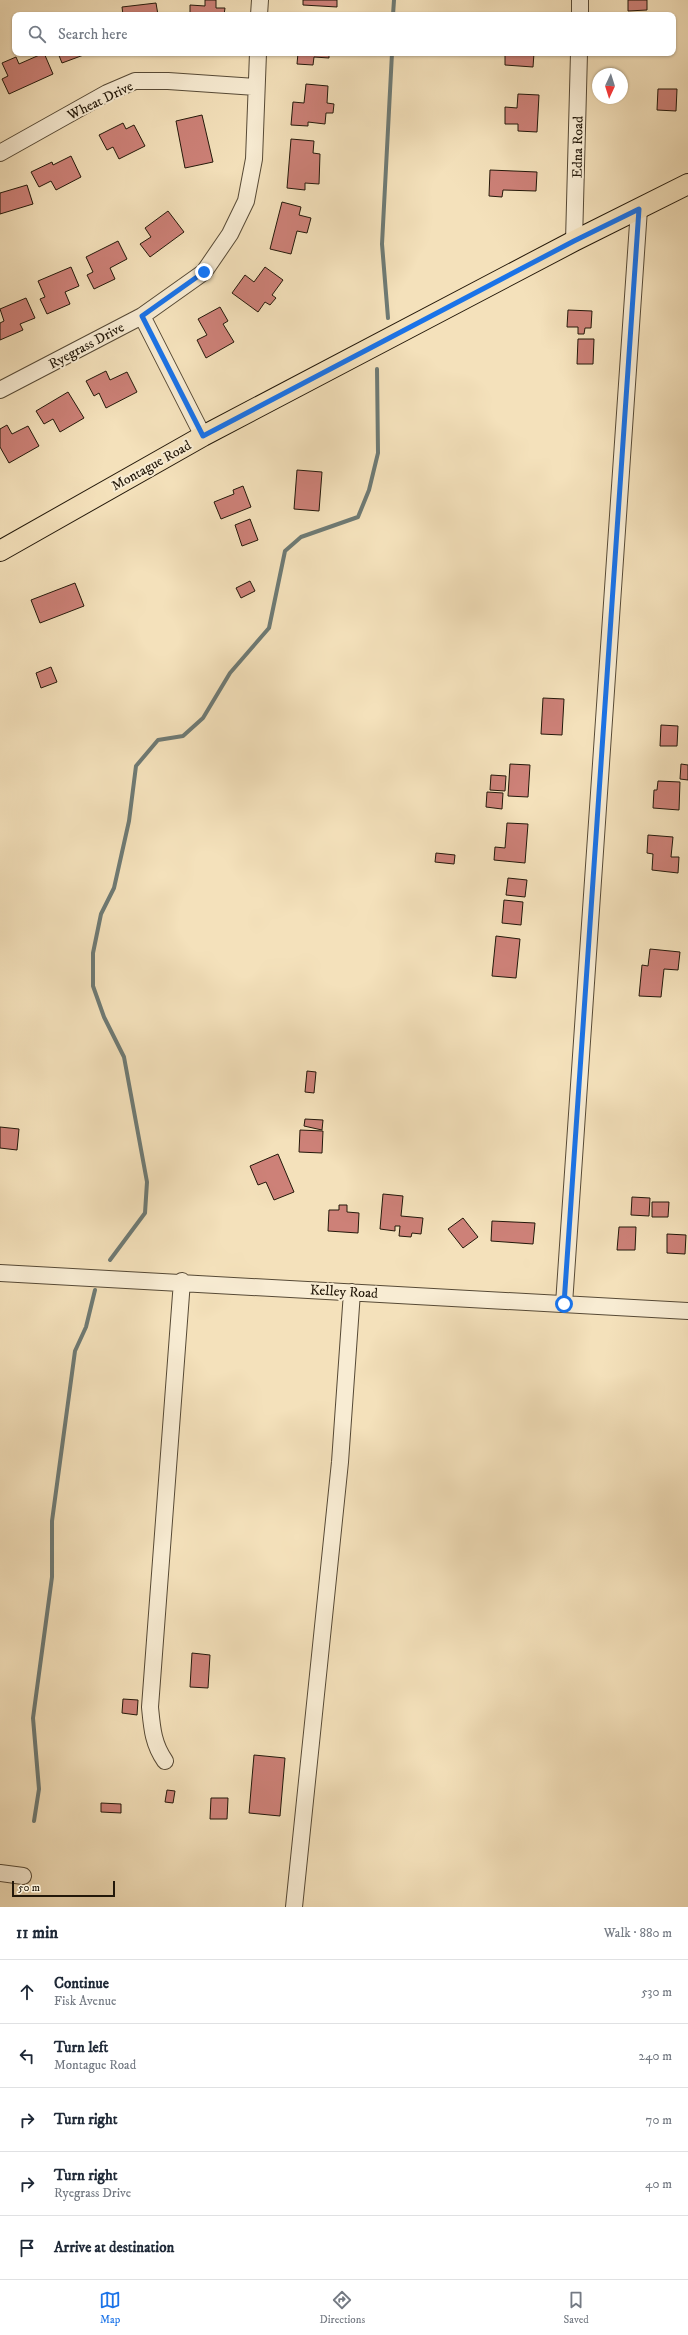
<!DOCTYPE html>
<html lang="en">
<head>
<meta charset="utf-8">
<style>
	body { margin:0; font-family:"IM FELL DW Pica",serif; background:#f6f6f7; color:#1f2937 }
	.compass { position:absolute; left:592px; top:68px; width:36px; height:36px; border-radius:50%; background:#fff; box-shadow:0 1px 3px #0004; rotate:184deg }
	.scale { position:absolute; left:12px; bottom:10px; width:103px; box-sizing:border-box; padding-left:4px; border:2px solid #23180a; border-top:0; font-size:11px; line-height:14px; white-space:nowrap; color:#23180a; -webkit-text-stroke:3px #f8ecd3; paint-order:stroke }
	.stop { position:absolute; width:12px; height:12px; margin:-9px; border:3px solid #1a73e8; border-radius:50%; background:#fff }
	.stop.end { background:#1a73e8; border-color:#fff; box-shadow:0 1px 4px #0008 }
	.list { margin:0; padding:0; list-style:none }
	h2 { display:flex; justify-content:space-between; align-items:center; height:52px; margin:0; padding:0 16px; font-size:17px }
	h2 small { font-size:13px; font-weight:400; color:#747a83 }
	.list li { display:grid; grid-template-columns:26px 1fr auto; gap:12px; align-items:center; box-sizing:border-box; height:64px; padding:0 16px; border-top:1px solid #e0e1e3 }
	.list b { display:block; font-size:15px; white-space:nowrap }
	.list p { margin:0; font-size:13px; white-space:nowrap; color:#747a83 }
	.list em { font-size:13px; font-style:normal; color:#747a83 }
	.icon { flex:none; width:22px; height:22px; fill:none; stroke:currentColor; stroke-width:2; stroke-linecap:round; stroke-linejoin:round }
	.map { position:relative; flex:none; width:688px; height:1907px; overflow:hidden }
	.search { position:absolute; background:#fff; box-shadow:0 1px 3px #0004; left:12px; right:12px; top:12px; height:44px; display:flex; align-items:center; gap:10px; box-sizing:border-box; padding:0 14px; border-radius:8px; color:#747a83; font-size:15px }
	.sheet { height:372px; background:#fff }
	nav { display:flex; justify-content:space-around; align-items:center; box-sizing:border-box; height:56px; border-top:1px solid #e0e1e3; background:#fff; font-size:11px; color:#747a83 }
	nav a { display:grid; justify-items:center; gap:2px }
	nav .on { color:#1a73e8 }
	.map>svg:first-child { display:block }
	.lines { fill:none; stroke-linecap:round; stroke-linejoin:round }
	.stream { stroke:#6e7a74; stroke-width:4 }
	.building { fill:#cd8178; stroke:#23180a }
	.minor-casing { stroke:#574a36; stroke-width:18 }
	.major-casing { stroke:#23180a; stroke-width:22 }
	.minor { stroke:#f8ecd3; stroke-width:16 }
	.major { stroke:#f4e1bb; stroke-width:20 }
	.route { stroke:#1a73e8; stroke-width:5 }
	.labels { text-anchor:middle; stroke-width:4; stroke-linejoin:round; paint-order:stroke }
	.street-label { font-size:14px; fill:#23180a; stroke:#f8ecd3 }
</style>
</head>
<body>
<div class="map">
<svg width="688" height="1907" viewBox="0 0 688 1907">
	<rect width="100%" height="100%" fill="#f4e1bb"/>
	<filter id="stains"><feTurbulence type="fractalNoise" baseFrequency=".005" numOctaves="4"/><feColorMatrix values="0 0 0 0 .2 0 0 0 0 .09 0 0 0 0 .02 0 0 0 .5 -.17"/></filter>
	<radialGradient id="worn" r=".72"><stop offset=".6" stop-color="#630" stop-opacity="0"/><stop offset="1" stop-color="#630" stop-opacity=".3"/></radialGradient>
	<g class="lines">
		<path class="stream" d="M 393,15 L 394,0
			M 388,318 L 382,244 L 392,53
			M 110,1260 L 145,1213 L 147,1182 L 124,1057 L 104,1017 L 93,986 L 93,953 L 101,914 L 114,888 L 129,821 L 136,766 L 158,740 L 183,736 L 203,718 L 230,673 L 269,628 L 285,551 L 301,537 L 358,517 L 369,490 L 378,453 L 377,369
			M 34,1821 L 39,1789 L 33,1718 L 52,1577 L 52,1521 L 75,1351 L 86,1327 L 95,1290"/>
	</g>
	<path class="building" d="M 205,0 L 216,0 L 216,8 L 225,8 L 224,15 L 190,15 L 190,5 L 205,6 Z
		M 303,0 L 337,0 L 337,7 L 303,5 Z
		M 628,0 L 647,0 L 647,10 L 628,11 Z
		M 156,3 L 158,15 L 123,15 L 122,7 Z
		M 44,53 L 53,74 L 9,94 L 2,79 L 8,76 L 2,63 L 16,57 L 19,64 Z
		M 58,53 L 89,53 L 62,63 Z
		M 298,53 L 329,53 L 329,58 L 314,57 L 313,65 L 297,64 Z
		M 505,53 L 534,53 L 533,67 L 505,65 Z
		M 306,84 L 328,86 L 327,103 L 334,104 L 333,113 L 326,113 L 325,124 L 308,122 L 308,126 L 291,125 L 293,102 L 304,103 Z
		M 658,89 L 677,89 L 676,111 L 657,110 Z
		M 518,94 L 539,95 L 537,132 L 518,131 L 518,124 L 505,124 L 505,107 L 517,108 Z
		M 202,115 L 213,162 L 185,168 L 176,121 Z
		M 123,123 L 126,129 L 134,125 L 145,146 L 119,159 L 113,147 L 107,150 L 99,135 Z
		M 291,139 L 314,141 L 313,153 L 320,154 L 319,184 L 305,183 L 305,190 L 287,188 Z
		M 71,156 L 81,177 L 56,190 L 51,181 L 39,187 L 31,172 L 52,162 L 53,165 Z
		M 490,170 L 537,172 L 536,191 L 503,190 L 502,197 L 489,196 Z
		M 27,185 L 33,204 L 0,214 L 0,193 Z
		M 282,202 L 301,207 L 299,215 L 311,218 L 307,233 L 297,231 L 291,254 L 270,249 Z
		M 168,211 L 184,232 L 150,257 L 140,244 L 151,237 L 145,228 Z
		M 118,241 L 127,259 L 110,268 L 115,279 L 94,289 L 87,275 L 93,272 L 86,257 Z
		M 71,267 L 79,286 L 65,292 L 70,304 L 47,314 L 40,299 L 45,297 L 38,281 Z
		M 265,267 L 283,280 L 272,295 L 276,298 L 270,305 L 265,302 L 258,312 L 232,293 L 245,275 L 254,282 Z
		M 26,298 L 35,318 L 20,324 L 23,330 L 0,340 L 0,323 L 4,321 L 0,309 Z
		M 220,307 L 228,321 L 223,324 L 234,342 L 206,358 L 197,340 L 207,335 L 198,319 Z
		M 568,310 L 592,311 L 591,328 L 585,328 L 584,334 L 578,334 L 578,327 L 567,327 Z
		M 578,339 L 594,339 L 593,364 L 577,364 Z
		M 106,371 L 110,380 L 127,372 L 137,392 L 106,408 L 99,393 L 94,396 L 86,381 Z
		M 68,392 L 84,418 L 60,432 L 53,419 L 44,424 L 36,411 Z
		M 7,425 L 12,434 L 28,426 L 39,446 L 9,463 L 0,447 L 0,429 Z
		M 297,470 L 322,472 L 319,511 L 294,509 Z
		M 243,486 L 251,507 L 221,519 L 214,502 L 234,494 L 233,490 Z
		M 250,519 L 258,540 L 242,546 L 235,525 Z
		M 250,581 L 255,591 L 241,598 L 236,588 Z
		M 75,583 L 84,606 L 40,623 L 31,600 Z
		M 51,667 L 57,682 L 41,688 L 36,673 Z
		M 543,698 L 564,699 L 562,735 L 541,734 Z
		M 661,725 L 678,726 L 677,746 L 660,746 Z
		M 510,764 L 530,765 L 528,797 L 508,796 Z
		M 681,764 L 688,765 L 688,780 L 680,779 Z
		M 491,775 L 506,776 L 505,791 L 490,790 Z
		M 658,781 L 680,782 L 679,810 L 653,808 L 654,790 L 657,790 Z
		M 487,792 L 503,793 L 502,809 L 486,807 Z
		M 507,823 L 528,824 L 525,863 L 494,860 L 495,847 L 505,848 Z
		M 648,835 L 673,837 L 671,857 L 679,857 L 678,873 L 652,870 L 653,854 L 647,853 Z
		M 436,853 L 455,855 L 454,864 L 435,862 Z
		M 508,878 L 527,880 L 525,897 L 506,895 Z
		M 504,900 L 523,902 L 521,925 L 502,923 Z
		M 496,936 L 520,939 L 516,978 L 492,976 Z
		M 650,949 L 680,952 L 678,970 L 664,969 L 661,997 L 639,996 L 642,965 L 648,966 Z
		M 307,1071 L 316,1072 L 314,1093 L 305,1092 Z
		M 305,1119 L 323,1120 L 322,1130 L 304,1126 Z
		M 0,1127 L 19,1129 L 17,1150 L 0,1148 Z
		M 300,1130 L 323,1131 L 322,1153 L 299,1152 Z
		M 278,1154 L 294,1192 L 274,1200 L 266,1182 L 258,1185 L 250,1166 Z
		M 383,1194 L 403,1196 L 401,1216 L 423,1218 L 421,1234 L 412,1233 L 411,1237 L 399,1236 L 400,1226 L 395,1226 L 395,1231 L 380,1229 Z
		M 632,1197 L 650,1198 L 649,1216 L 631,1215 Z
		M 652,1202 L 669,1202 L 668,1217 L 652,1217 Z
		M 339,1205 L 347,1205 L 347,1212 L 359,1213 L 358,1233 L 328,1231 L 329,1210 L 339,1210 Z
		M 463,1218 L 478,1237 L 463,1248 L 448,1229 Z
		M 492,1221 L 535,1223 L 533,1244 L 491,1241 Z
		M 619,1227 L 636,1227 L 635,1250 L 617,1250 Z
		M 667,1234 L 686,1235 L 685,1254 L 667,1253 Z
		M 192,1653 L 210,1655 L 208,1688 L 190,1687 Z
		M 123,1699 L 138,1700 L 137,1715 L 122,1713 Z
		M 254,1755 L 285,1758 L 280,1816 L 249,1813 Z
		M 167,1790 L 175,1791 L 173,1803 L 165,1802 Z
		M 211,1798 L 228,1798 L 227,1819 L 210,1819 Z
		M 101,1803 L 121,1804 L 121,1813 L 101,1812 Z"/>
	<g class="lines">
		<g class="minor-casing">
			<path id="minor" d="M 259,15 L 260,0
				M 580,15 L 580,0
				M 0,153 L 107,93 L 135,81 L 168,81 L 256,87
				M 574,241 L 579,53
				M 142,316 L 203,436
				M 0,390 L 142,316 L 204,272 L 230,234 L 246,201 L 254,159 L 258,53
				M 0,1273 L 688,1311
				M 564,1304 L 639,209
				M 165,1761 C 153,1744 152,1728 150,1707 L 182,1281
				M 0,1873 L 23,1876
				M 294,1907 L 340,1462 L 352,1292"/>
		</g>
		<g class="major-casing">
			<path id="major" d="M 0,551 L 203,436 L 574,241 L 688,184"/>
		</g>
		<use href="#minor" class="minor"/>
		<use href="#major" class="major"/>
	</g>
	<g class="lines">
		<path class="route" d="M 204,272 L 142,316 L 203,436 L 574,241 L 639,209 L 564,1304"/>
	</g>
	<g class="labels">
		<g class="street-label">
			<text transform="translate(100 100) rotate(-26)" y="5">Wheat Drive</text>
			<text transform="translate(577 147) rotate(-89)" y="5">Edna Road</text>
			<text transform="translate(86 345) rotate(-28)" y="5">Ryegrass Drive</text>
			<text transform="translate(151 465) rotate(-29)" y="5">Montague Road</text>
			<text transform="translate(344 1291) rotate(3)" y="5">Kelley Road</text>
		</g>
	</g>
	<rect width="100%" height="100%" filter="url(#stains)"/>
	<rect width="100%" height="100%" fill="url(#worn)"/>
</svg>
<svg class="compass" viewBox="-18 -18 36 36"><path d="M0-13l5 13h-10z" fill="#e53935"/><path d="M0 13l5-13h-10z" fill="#747a83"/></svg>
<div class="scale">50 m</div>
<div class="stop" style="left:564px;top:1304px"></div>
<div class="stop end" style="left:204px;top:272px"></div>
<div class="search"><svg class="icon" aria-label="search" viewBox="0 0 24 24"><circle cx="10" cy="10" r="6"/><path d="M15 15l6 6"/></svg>Search here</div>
</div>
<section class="sheet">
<h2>11 min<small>Walk · 880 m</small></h2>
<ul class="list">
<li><svg class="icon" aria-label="ahead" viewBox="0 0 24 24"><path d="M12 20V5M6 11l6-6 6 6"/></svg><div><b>Continue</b><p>Fisk Avenue</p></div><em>530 m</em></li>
<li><svg class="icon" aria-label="left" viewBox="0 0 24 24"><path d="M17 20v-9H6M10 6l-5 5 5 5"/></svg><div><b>Turn left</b><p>Montague Road</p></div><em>240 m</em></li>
<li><svg class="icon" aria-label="right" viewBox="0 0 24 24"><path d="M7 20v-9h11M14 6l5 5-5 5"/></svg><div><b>Turn right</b></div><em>70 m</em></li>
<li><svg class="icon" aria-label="right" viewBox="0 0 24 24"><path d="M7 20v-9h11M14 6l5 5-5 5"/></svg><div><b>Turn right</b><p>Ryegrass Drive</p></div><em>40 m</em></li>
<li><svg class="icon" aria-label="arrive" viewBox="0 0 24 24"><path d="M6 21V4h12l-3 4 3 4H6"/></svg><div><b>Arrive at destination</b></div></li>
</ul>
</section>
<nav>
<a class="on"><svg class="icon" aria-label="map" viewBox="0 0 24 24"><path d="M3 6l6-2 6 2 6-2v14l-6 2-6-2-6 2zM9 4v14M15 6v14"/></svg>Map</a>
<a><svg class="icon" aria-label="directions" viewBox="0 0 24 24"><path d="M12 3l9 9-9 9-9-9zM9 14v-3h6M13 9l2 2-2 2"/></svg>Directions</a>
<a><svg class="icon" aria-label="saved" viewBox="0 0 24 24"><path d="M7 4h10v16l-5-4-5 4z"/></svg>Saved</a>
</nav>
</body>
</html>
